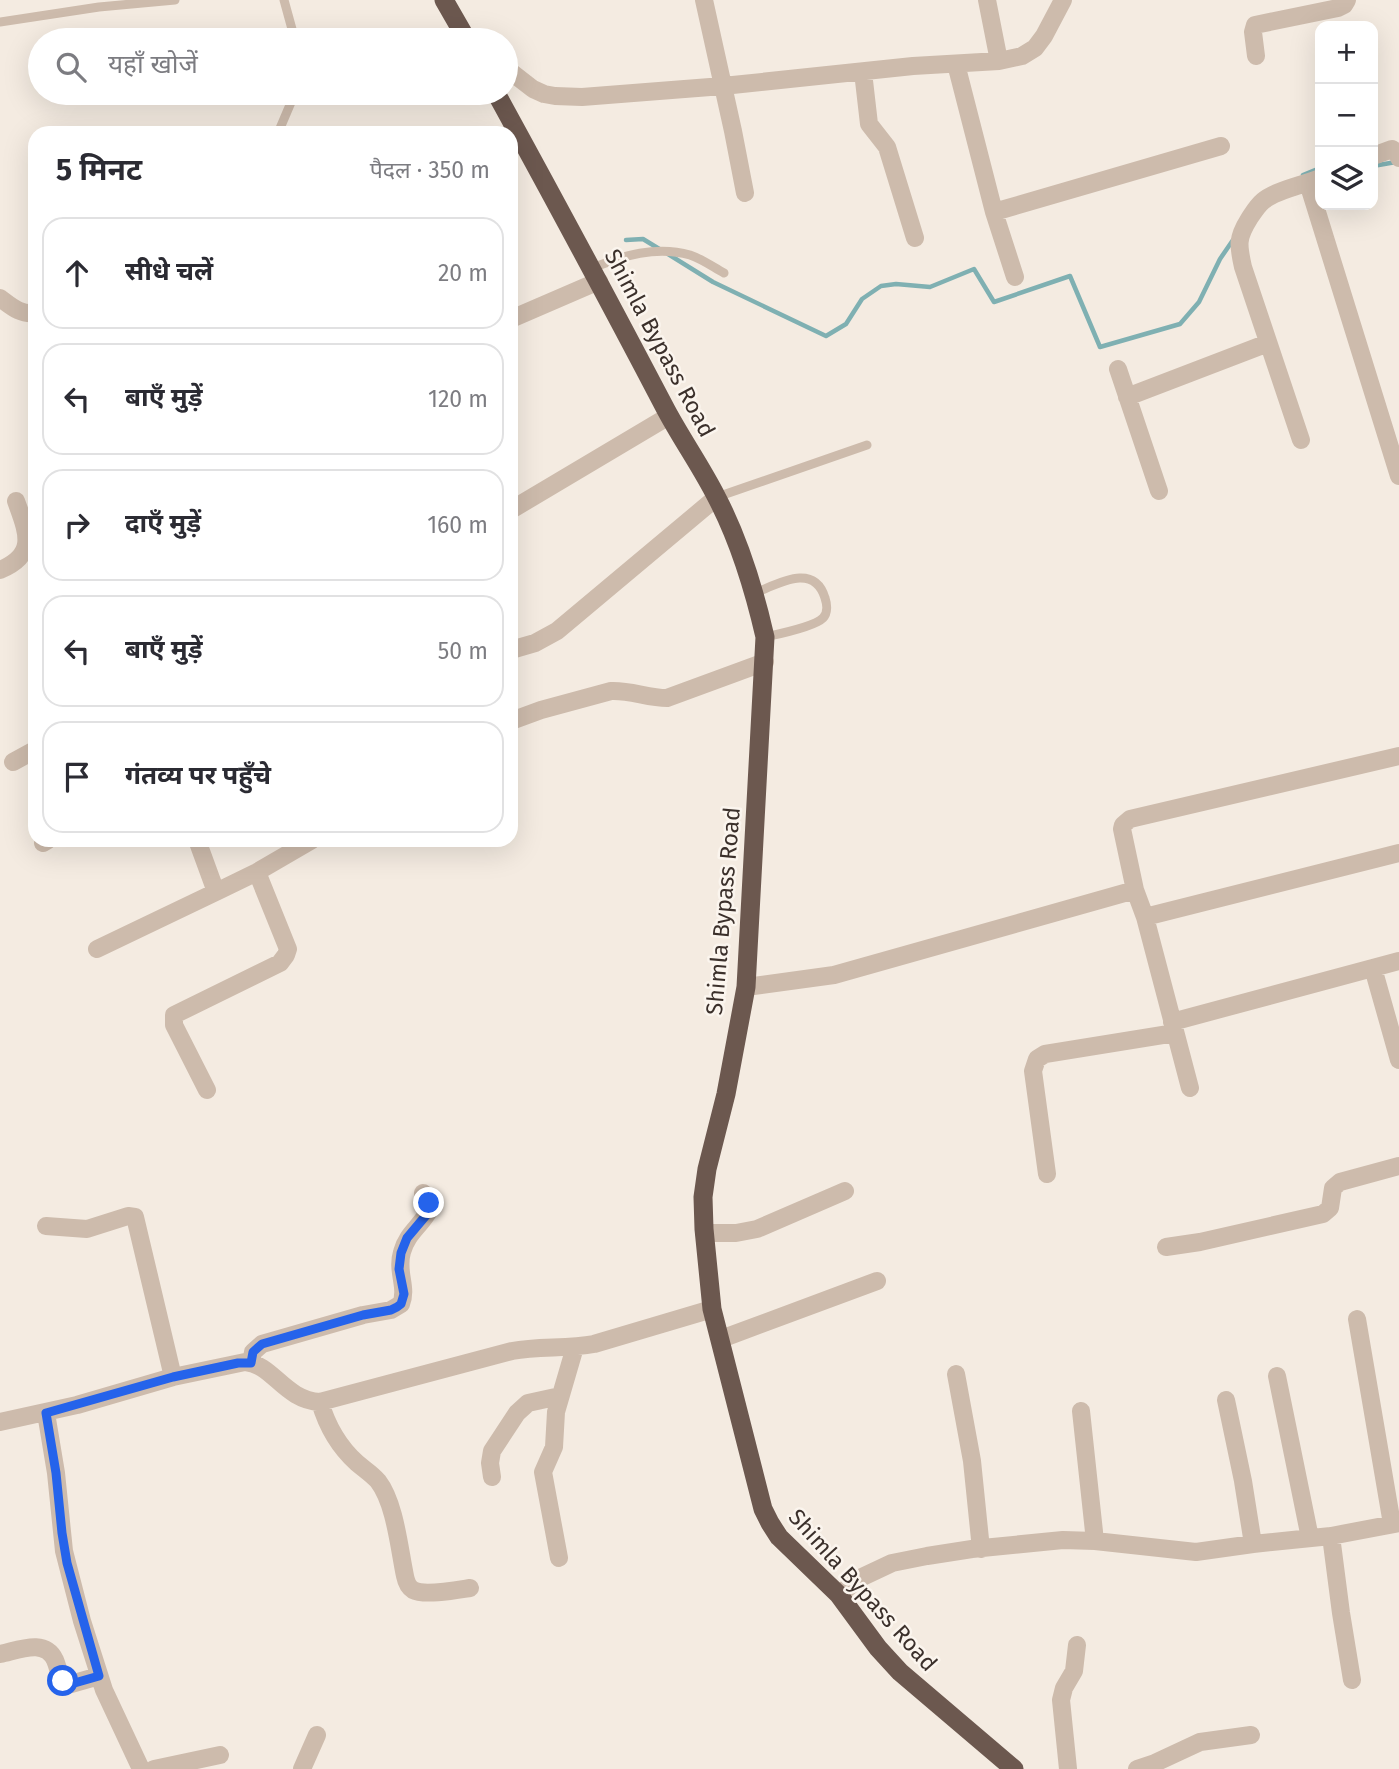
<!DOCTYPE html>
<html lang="hi">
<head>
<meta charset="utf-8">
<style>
	body { margin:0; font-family:"Fira Sans","Noto Sans Devanagari",sans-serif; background:#f7f7f7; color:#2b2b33 }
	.controls { position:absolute; right:21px; top:21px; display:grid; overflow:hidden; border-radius:14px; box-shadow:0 7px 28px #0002 }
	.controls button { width:63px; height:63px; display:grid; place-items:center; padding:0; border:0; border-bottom:2px solid #e1e1e2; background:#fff; color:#2b2b33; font:35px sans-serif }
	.stop { position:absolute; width:21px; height:21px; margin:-16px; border:5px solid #2563eb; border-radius:50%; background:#fff }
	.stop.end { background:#2563eb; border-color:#fff; box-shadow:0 2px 7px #0008 }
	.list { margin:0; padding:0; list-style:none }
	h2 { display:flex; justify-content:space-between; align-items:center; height:91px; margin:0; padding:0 28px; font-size:30px }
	h2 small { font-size:23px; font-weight:400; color:#7c7c81 }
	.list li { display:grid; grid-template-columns:46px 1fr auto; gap:21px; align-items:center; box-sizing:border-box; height:112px; margin:0 14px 14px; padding:0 14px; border:2px solid #e1e1e2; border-radius:21px }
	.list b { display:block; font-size:26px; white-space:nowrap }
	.list em { font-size:23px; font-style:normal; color:#7c7c81 }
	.icon { flex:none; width:38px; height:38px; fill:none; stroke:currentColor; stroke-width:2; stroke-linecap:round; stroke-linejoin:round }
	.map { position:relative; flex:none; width:1399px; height:1769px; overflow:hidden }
	.search { position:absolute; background:#fff; box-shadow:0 7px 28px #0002; left:28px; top:28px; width:490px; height:77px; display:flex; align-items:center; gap:18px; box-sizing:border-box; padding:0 24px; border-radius:38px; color:#7c7c81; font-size:26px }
	.panel { position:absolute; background:#fff; box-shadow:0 7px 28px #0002; left:28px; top:126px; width:490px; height:721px; border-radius:21px }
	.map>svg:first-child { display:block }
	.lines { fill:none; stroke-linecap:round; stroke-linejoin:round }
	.stream { stroke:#7fb0b2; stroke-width:4.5 }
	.service { stroke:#cdbbac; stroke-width:9 }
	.minor { stroke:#cdbbac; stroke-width:18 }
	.trunk { stroke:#6c584f; stroke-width:19 }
	.route { stroke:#2563eb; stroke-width:9 }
	.labels { text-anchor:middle; stroke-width:5; stroke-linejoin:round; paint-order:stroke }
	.street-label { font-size:23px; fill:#3b302b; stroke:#fbf5ee }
</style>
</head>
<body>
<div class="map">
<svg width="1399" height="1769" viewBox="0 0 1399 1769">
	<rect width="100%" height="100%" fill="#f4ebe1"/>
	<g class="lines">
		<path class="stream" d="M 1373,166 L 1396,162
			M 1303,175 L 1320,168
			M 626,240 L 643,239 L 661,250
			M 668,254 L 713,282 L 826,336 L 846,324 L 862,299 L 881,286 L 896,284 L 930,287 L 974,269 L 994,302 L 1070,276 L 1100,347 L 1180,324 L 1199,302 L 1220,259 L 1233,240"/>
		<path class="service" d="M 284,0 L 295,40
			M 0,22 L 99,7 L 175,0
			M 278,133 L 295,93
			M 592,268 C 623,256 656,245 690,255 C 702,259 713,267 724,273
			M 717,497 L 867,445
			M 755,593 C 778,584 814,562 825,598 C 827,604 828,613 823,618 C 814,627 779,634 765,637"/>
		<path class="minor" d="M 704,0 L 733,131 L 745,193
			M 987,0 L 999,61
			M 1256,56 L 1253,32 L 1255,25 L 1338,8 L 1344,5 L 1347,0
			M 956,64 L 994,212 L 1015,277
			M 506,68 L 533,89 L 544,94 L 555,96 L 582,97 L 723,86 L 913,66 L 999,61 L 1022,56 L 1035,48 L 1044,36 L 1063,0
			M 863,72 L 869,124 L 887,147 L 915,238
			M 1373,156 L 1392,149 L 1397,152 L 1399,158
			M 1308,183 L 1399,476
			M 994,212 L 1221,146
			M 0,298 C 11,306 20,315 35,313
			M 511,319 L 599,281
			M 1118,369 L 1159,491
			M 1127,397 L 1268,343
			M 1301,440 L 1243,267 C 1238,245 1237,238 1249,219 C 1253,213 1257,206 1263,201 C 1276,190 1304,185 1320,178
			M 511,510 L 669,416
			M 0,570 C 38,554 27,532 16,501
			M 511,650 L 535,643 L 557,631 L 717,497
			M 511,721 L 541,710 L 611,691 C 630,690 648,698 667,698 L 765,662
			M 13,762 L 35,750
			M 43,843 L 48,840
			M 216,892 L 257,872 L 312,840
			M 1145,917 L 1399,853
			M 97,949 L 216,892 L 197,840
			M 1373,968 L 1399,1060
			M 746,987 L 834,975 L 1135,890
			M 1172,1022 L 1399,961
			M 1190,1088 L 1145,917 L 1135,890 L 1122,829 L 1123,825 L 1130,819 L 1399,756
			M 207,1090 L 174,1025 L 174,1015 L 280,963 L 286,955 L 288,949 L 257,872
			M 1047,1174 L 1033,1071 L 1037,1059 L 1045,1054 L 1175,1033
			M 46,1226 L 87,1229 L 128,1216 L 135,1217 L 173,1377
			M 704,1233 L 736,1233 L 757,1229 L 845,1191
			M 1166,1247 L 1200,1242 L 1323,1214 L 1330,1208 L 1333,1188 L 1340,1182 L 1399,1166
			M 1357,1319 L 1392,1524
			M 721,1339 L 877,1281
			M 251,1363 L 253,1352 L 262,1344 L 363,1315 L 391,1310 L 401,1304 C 408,1287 396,1272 402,1252 C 407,1233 421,1226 430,1209 L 423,1193
			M 956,1374 L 972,1461 L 981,1549
			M 1277,1376 L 1310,1538
			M 1226,1400 L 1243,1481 L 1253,1544
			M 320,1402 C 327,1426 338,1446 357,1463 C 364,1469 372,1474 378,1481 C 395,1503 399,1547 405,1576 C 406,1581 408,1587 413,1590 C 424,1596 457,1590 470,1588
			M 1081,1411 L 1095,1541
			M 46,1413 L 56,1473 L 64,1551 L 82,1621 L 104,1690 L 141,1769
			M 0,1422 L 77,1405 L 173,1377 L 245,1362 C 273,1364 284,1400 320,1402 L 512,1351 C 539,1346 567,1349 594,1344 L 712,1309
			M 492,1477 L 490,1463 L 492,1451 L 517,1413 L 528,1403 L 560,1396
			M 1331,1536 L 1341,1613 L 1352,1680
			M 559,1558 L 543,1472 L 554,1447 L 556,1412 L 575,1347
			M 839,1595 L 858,1579 L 892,1563 L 927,1556 L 972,1549 L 1063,1540 L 1095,1541 L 1196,1552 L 1253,1544 L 1331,1536 L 1399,1523
			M 0,1654 C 19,1650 45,1638 55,1660 C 58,1667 59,1675 63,1681 L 71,1684 L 99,1676
			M 154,1769 L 220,1755
			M 302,1769 L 317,1735
			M 1068,1769 L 1061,1700 L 1064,1688 L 1074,1671 L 1077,1645
			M 1137,1769 L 1155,1763 L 1200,1742 L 1251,1735"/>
		<path class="trunk" d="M 444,0 L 467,40
			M 496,93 C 553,197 609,301 664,406 C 680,437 701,466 717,498 C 740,542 754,589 765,637 L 746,987 L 726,1094 L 707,1169 L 703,1197 L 704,1229 L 712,1309 L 763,1509 L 770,1523 L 779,1537 L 839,1595 L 878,1648 L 900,1672 L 1014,1769"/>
	</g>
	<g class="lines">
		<path class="route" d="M 63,1681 L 71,1684 L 99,1676 L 67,1563 L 62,1533 L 56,1473 L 46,1413 L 173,1377 L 238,1363 L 251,1363 L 253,1352 L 262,1344 L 363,1315 L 391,1310 L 397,1307 L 401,1304 L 404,1294 L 399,1269 L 401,1253 L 407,1238 L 428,1213 L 430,1209 L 429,1203"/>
	</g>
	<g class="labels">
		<g class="street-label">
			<text transform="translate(660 343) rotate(62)" y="8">Shimla Bypass Road</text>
			<text transform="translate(723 911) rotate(-85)" y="8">Shimla Bypass Road</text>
			<text transform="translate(863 1590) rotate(48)" y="8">Shimla Bypass Road</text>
		</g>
	</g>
</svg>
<div class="controls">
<button>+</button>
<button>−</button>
<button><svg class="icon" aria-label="layers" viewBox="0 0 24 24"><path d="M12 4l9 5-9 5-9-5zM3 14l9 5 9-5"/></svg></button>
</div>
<div class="stop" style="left:63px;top:1681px"></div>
<div class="stop end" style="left:429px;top:1203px"></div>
<div class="search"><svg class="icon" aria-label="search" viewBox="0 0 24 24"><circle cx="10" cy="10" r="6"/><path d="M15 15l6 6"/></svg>यहाँ खोजें</div>
<section class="panel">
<h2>5 मिनट<small>पैदल · 350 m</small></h2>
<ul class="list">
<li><svg class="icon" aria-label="ahead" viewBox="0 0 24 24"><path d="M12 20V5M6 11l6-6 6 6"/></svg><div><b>सीधे चलें</b></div><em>20 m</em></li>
<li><svg class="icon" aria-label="left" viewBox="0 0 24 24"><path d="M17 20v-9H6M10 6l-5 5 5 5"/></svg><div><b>बाएँ मुड़ें</b></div><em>120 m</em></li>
<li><svg class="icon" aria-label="right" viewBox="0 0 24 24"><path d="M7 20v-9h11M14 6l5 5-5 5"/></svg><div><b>दाएँ मुड़ें</b></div><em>160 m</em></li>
<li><svg class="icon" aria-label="left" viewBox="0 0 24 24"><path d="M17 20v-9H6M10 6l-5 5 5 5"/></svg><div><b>बाएँ मुड़ें</b></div><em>50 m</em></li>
<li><svg class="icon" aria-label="arrive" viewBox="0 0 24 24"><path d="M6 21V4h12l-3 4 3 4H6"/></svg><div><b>गंतव्य पर पहुँचे</b></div></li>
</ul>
</section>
</div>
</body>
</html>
